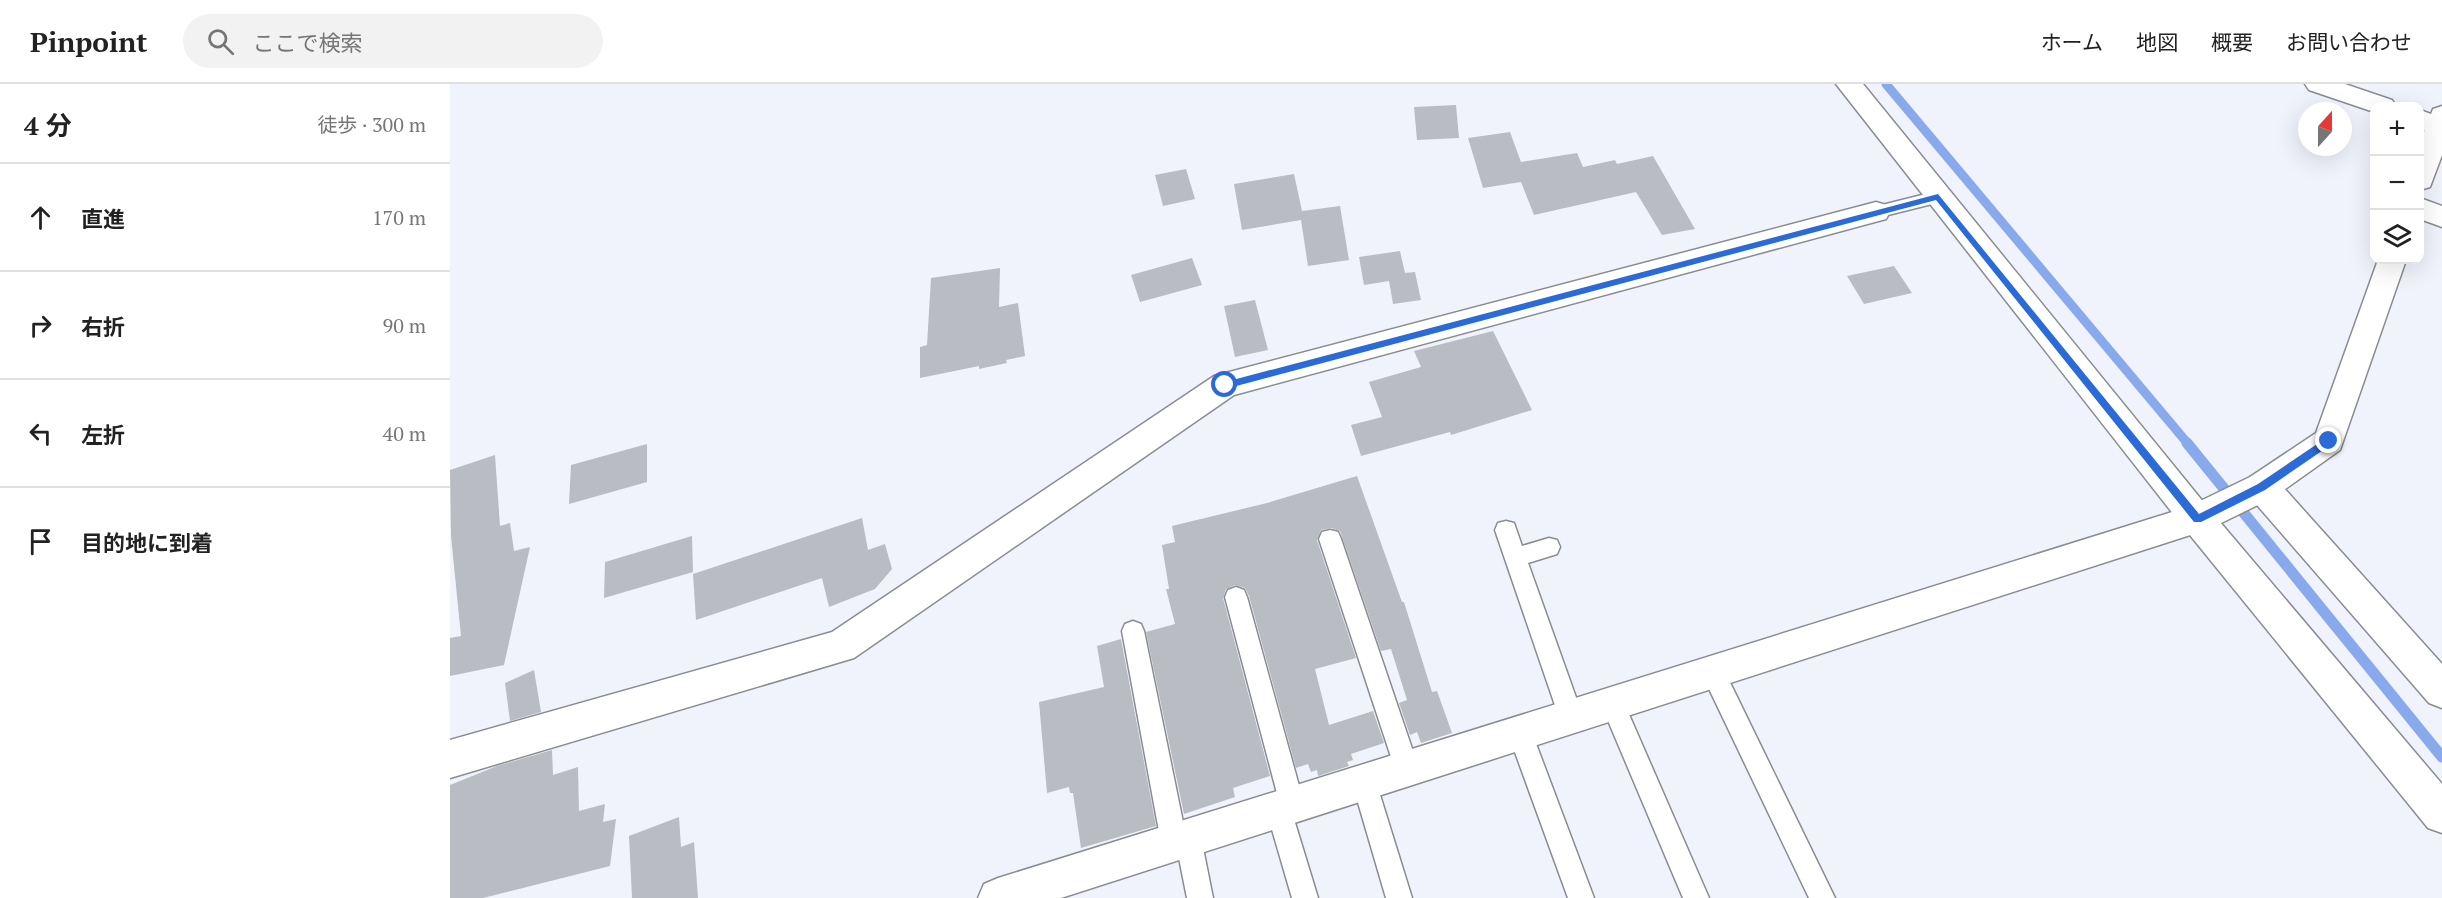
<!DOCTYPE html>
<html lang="ja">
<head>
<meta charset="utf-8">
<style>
	body { margin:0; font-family:"PT Serif","Noto Sans JP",serif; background:#f2f2f2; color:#222 }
	.controls { position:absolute; right:18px; top:18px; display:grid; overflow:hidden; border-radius:12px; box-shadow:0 6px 24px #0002 }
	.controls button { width:54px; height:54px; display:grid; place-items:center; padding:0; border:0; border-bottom:2px solid #e0e0e0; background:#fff; color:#222; font:30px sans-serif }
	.compass { position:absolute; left:1848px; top:18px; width:54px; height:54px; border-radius:50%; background:#fff; box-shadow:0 6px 24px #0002; rotate:21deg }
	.stop { position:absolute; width:18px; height:18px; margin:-14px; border:4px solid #2b6bd8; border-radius:50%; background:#fff }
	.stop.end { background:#2b6bd8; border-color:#fff; box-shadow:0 2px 6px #0008 }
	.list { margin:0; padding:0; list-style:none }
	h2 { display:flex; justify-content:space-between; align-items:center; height:78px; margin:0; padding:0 24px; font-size:26px }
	h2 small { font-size:20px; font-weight:400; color:#767676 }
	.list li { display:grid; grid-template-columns:39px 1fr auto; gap:18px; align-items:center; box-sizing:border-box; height:108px; padding:0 24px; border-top:2px solid #e0e0e0 }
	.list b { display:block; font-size:22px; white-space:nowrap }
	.list em { font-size:20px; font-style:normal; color:#767676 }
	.icon { flex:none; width:33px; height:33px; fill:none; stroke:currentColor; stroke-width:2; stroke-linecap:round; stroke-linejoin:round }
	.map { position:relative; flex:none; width:1992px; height:814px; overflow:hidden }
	header { display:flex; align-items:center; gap:36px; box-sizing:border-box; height:84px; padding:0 30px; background:#fff; border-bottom:2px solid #e0e0e0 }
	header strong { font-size:28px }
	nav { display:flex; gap:33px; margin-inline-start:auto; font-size:21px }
	.search { width:420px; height:54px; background:#f2f2f2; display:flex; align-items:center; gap:15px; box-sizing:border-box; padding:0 21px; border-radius:33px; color:#767676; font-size:22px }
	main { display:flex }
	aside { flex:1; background:#fff }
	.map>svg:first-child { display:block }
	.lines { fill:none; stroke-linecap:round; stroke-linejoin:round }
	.stream-far1 { stroke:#88a9ec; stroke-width:9 }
	.stream { stroke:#88a9ec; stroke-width:11 }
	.building { fill:#b9bcc3 }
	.lane-casing { stroke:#898c92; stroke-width:3 }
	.street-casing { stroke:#898c92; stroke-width:3 }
	.secondary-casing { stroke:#898c92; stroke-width:3 }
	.lane { fill:#fff; fill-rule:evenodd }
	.street { fill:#fff; fill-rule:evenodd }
	.secondary { fill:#fff; fill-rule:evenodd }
	.route { fill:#2b6bd8 }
</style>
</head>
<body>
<header>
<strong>Pinpoint</strong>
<div class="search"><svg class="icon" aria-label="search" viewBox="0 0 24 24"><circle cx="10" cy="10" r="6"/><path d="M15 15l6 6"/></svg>ここで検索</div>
<nav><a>ホーム</a><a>地図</a><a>概要</a><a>お問い合わせ</a></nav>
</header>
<main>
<aside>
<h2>4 分<small>徒歩 · 300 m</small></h2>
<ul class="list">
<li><svg class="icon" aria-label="ahead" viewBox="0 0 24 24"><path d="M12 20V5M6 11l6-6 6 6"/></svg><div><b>直進</b></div><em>170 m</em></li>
<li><svg class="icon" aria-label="right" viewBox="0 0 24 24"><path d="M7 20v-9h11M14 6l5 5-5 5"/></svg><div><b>右折</b></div><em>90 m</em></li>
<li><svg class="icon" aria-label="left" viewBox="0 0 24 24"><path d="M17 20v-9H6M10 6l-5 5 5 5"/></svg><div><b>左折</b></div><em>40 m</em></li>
<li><svg class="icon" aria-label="arrive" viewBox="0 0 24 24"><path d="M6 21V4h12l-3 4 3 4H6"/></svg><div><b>目的地に到着</b></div></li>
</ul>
</aside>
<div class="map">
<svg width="1992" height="814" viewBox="0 0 1992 814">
	<rect width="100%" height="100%" fill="#f0f3fb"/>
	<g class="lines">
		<path class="stream-far1" d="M 1436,0 L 1739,361"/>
		<path class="stream" d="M 1737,359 L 1992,673"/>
	</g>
	<path class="building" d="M 1006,21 L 1009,54 L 967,56 L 964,23 Z
		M 1060,48 L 1071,78 L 1127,69 L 1133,83 L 1165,76 L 1167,80 L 1203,72 L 1245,145 L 1212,151 L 1186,108 L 1084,131 L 1071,98 L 1033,104 L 1018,54 Z
		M 736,85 L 745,115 L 713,122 L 705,91 Z
		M 844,90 L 852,127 L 890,122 L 899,176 L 858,182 L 851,136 L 792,146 L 784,100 Z
		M 950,167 L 955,189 L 965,188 L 971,216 L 943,220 L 939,197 L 914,201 L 909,173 Z
		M 742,174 L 752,201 L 690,218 L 681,191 Z
		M 1444,182 L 1462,209 L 1414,220 L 1397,192 Z
		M 550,184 L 549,223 L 568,219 L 575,272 L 556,276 L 557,279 L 529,285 L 529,282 L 470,294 L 470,263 L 477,261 L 481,194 Z
		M 805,216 L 818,266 L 785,273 L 774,222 Z
		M 1043,247 L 1082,326 L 1001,351 L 1000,348 L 911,372 L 901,341 L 932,333 L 919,298 L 971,283 L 964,267 Z
		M 197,360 L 197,398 L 119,420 L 121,381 Z
		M 45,371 L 50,442 L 60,439 L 64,467 L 80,463 L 54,581 L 0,592 L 0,554 L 11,552 L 1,452 L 0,386 Z
		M 907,392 L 952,518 L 954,518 L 982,608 L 987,607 L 1002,649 L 971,659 L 967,648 L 960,651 L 949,619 L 957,616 L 941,565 L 931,567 L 890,447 L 881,444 L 871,446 L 867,456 L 906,574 L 865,585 L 879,641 L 923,627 L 934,659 L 901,670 L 903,676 L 897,678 L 899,682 L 868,692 L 867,686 L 861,688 L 858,680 L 846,684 L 799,512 L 795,504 L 785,501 L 776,505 L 773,514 L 820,692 L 783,704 L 785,713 L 734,730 L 696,548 L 725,540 L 716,505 L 719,505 L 712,461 L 725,458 L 722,442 L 817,419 Z
		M 412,434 L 418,466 L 435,460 L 442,485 L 425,505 L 379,523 L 372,494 L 246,536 L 243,490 Z
		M 242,452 L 243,488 L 154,514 L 155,478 Z
		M 671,555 L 706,742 L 631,764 L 623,709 L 620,709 L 619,703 L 597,709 L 589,618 L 654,603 L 647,562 Z
		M 84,586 L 91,628 L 60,637 L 55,599 Z
		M 102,666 L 103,691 L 128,683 L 129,727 L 155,720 L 153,738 L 166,735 L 160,782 L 33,814 L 0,814 L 0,701 L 47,682 Z
		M 229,733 L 231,763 L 244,758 L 248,814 L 182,814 L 179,752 Z"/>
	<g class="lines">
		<g class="lane-casing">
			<path id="lane" d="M 1488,107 L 1494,109 L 1497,113 L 1494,117 L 1426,134 L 1420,132 L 1417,128 L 1420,124 Z
				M 1056,437 L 1064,439 L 1072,462 L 1099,454 L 1107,456 L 1110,463 L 1107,470 L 1078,479 L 1133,633 L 1129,641 L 1121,644 L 1113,641 L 1109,633 L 1045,446 L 1048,439 Z
				M 880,446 L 888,448 L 891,455 L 969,685 L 966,693 L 957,697 L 948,693 L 945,685 L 869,455 L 872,448 Z
				M 786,503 L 794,506 L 797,513 L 854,720 L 851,729 L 843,732 L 868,814 L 842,814 L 816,725 L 819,716 L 828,713 L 775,513 L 778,506 Z
				M 683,537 L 691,540 L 694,547 L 734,743 L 738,741 L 747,745 L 751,754 L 763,814 L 737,814 L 728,769 L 724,771 L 715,767 L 711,758 L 672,547 L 675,540 Z
				M 1263,577 L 1271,580 L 1385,814 L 1359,814 L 1251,588 L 1255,580 Z
				M 1163,609 L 1171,612 L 1259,814 L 1233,814 L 1151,620 L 1155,612 Z
				M 1070,638 L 1078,641 L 1082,649 L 1144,814 L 1118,814 L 1058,649 L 1062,641 Z
				M 914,686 L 923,689 L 926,698 L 962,814 L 936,814 L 902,698 L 905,689 Z"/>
		</g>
		<g class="street-casing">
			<path id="street" d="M 1386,0 L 1413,0 L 1759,425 L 1992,700 L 1992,749 L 1978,744 L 1735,445 Z
				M 1855,0 L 1895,0 L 1942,16 L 1946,22 L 1924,22 L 1924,28 L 1859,6 Z
				M 1970,26 L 1992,34 L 1992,50 L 1988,51 L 1970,45 Z
				M 1970,114 L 1992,122 L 1992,143 L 1970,135 Z
				M 1426,118 L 1436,121 L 1440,128 L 1436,135 L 784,311 L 404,574 L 0,694 L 0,656 L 382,548 L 764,292 Z
				M 1812,389 L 1824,393 L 1992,580 L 1992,624 L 1979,619 L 1800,413 L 1796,403 L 1800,393 Z"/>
		</g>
		<g class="secondary-casing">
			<path id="secondary" d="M 1992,22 L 1992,71 L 1980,103 L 1970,106 L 1970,58 L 1983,25 Z
				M 1928,176 L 1956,176 L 1890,366 L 1824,413 L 1759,445 L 611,814 L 528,814 L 534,800 L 548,794 L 1738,423 L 1800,393 L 1866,349 Z"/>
		</g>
		<use href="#lane" class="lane"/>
		<use href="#street" class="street"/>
		<use href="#secondary" class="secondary"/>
	</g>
	<path class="route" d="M 1488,110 L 1749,430 L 1808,400 L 1876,354 L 1882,354 L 1882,360 L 1815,406 L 1751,438 L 1744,438 L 1486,116 L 775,305 L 771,301 L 775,298 Z"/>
</svg>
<div class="controls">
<button>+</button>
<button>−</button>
<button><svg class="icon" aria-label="layers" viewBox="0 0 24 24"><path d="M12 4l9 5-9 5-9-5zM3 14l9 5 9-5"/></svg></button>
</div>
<svg class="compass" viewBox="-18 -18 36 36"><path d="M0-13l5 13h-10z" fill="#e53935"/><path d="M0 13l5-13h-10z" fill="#767676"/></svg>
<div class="stop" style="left:775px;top:301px"></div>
<div class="stop end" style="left:1879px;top:357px"></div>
</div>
</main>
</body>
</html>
